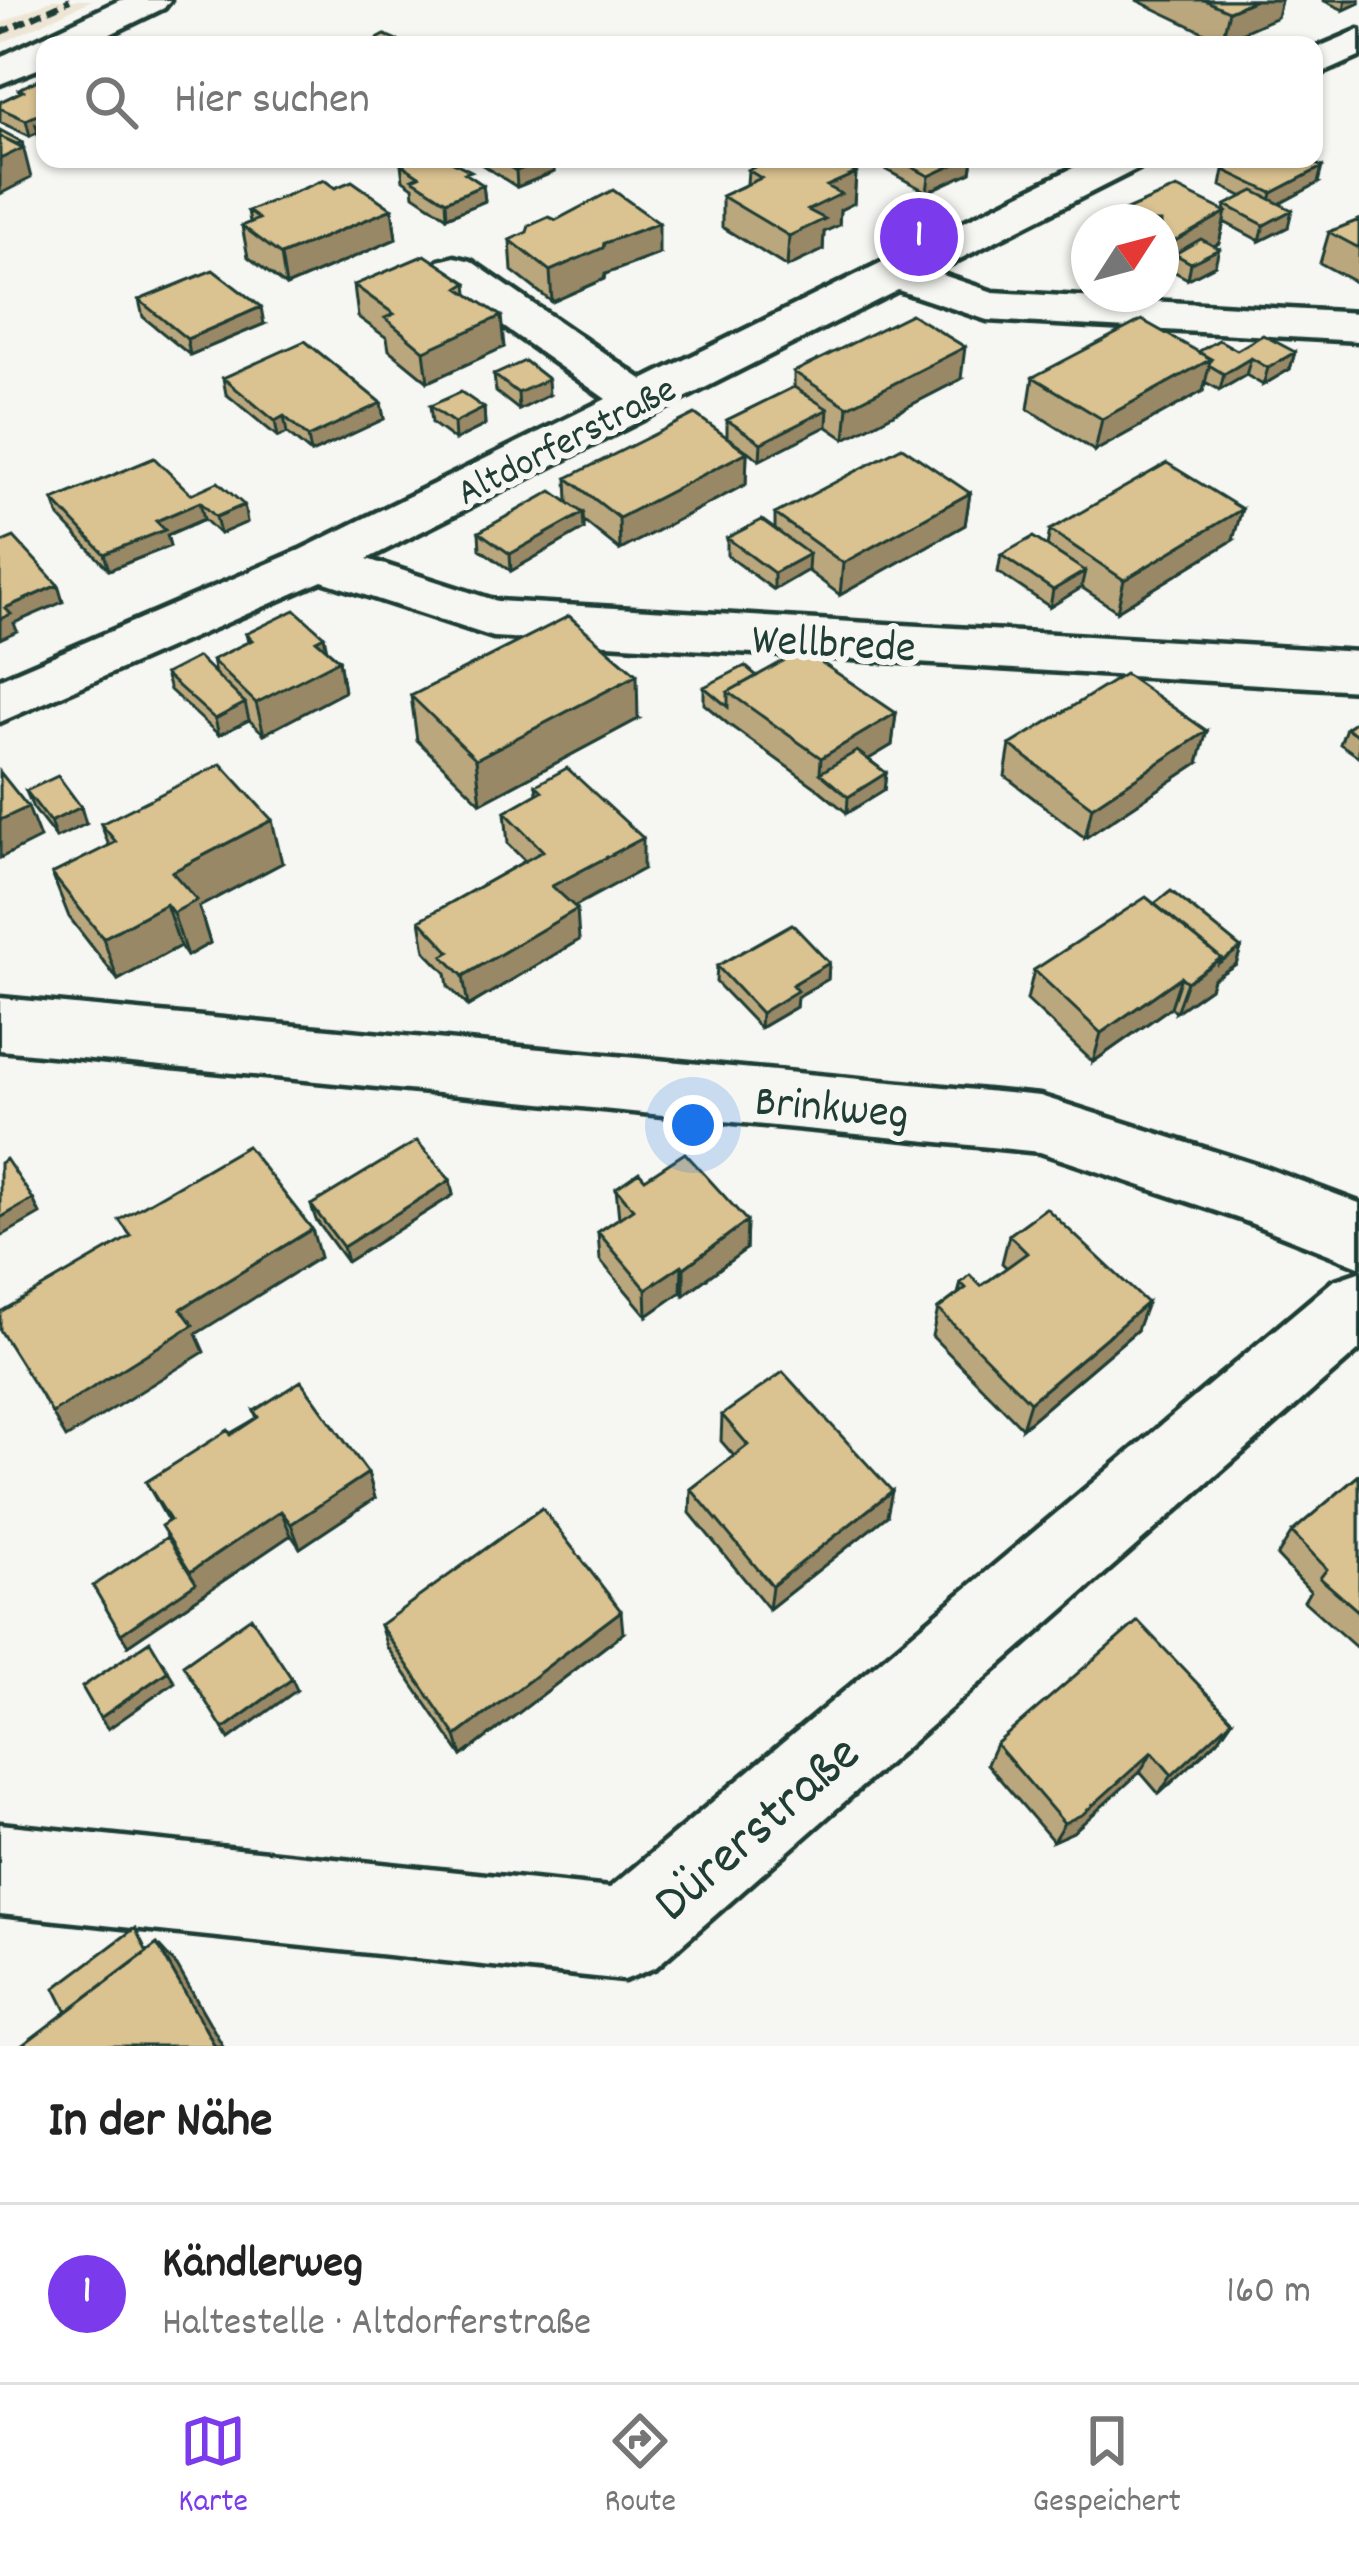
<!DOCTYPE html>
<html lang="de">
<head>
<meta charset="utf-8">
<style>
	body { margin:0; font-family:Dekko,sans-serif; background:#f2f2f2; color:#222 }
	.compass { position:absolute; left:1071px; top:204px; width:108px; height:108px; border-radius:50%; background:#fff; box-shadow:0 3px 9px #0004; rotate:54deg }
	.you { position:absolute; left:693px; top:1125px; width:42px; height:42px; margin:-30px; border:9px solid #fff; border-radius:50%; background:#1a73e8; box-shadow:0 0 0 18px #1a73e833 }
	.badge { display:grid; place-items:center; width:78px; height:78px; border-radius:50%; background:#7c3aed; color:#fff; font-size:39px; font-weight:700 }
	.pin { position:absolute; translate:-50% -50%; border:6px solid #fff; box-shadow:0 3px 12px #0006 }
	.list { margin:0; padding:0; list-style:none }
	h2 { display:flex; justify-content:space-between; align-items:center; height:156px; margin:0; padding:0 48px; font-size:51px }
	h2 small { font-size:39px; font-weight:400; color:#767676 }
	.list li { display:grid; grid-template-columns:78px 1fr auto; gap:36px; align-items:center; box-sizing:border-box; height:180px; padding:0 48px; border-top:3px solid #e0e0e0 }
	.list b { display:block; font-size:45px; white-space:nowrap }
	.list p { margin:0; font-size:39px; white-space:nowrap; color:#767676 }
	.list em { font-size:39px; font-style:normal; color:#767676 }
	.icon { flex:none; width:66px; height:66px; fill:none; stroke:currentColor; stroke-width:2; stroke-linecap:round; stroke-linejoin:round }
	.map { position:relative; flex:none; width:1359px; height:2046px; overflow:hidden }
	.search { position:absolute; background:#fff; box-shadow:0 3px 9px #0004; left:36px; right:36px; top:36px; height:132px; display:flex; align-items:center; gap:30px; box-sizing:border-box; padding:0 42px; border-radius:24px; color:#767676; font-size:45px }
	.sheet { height:336px; background:#fff }
	nav { display:flex; justify-content:space-around; align-items:center; box-sizing:border-box; height:168px; border-top:3px solid #e0e0e0; background:#fff; font-size:33px; color:#767676 }
	nav a { display:grid; justify-items:center; gap:6px }
	nav .on { color:#7c3aed }
	.map>svg:first-child { display:block }
	.built { fill:#eee6d5 }
	.lines { fill:none; stroke-linecap:round; stroke-linejoin:round }
	.minor-casing { stroke:#1f3d34; stroke-width:9 }
	.minor { fill:#f6f6f2; fill-rule:evenodd }
	.rail { stroke:#1f3d34; stroke-width:6; stroke-dasharray:12 6; stroke-linecap:butt }
	.wall { fill:#bba77d; stroke:#1f3d34; stroke-width:3 }
	.shaded-wall { fill:#986; stroke:#1f3d34; stroke-width:3 }
	.building { fill:#dac291; stroke:#1f3d34; stroke-width:3 }
	.labels { text-anchor:middle; stroke-width:12; stroke-linejoin:round; paint-order:stroke }
	.far-street-label { font-size:39px; fill:#1f3d34; stroke:#f6f6f2 }
	.street-label { font-size:45px; fill:#1f3d34; stroke:#f6f6f2 }
	.near-street-label { font-size:54px; fill:#1f3d34; stroke:#f6f6f2 }
</style>
</head>
<body>
<div class="map">
<svg width="1359" height="2046" viewBox="0 0 1359 2046">
	<rect width="100%" height="100%" fill="#f6f6f2"/>
	<filter id="ink" filterUnits="userSpaceOnUse"><feTurbulence type="fractalNoise" baseFrequency=".00833" numOctaves="2"/><feDisplacementMap in="SourceGraphic" scale="24" xChannelSelector="R" yChannelSelector="G"/><feConvolveMatrix kernelMatrix="1 2 1 2 8 2 1 2 1" color-interpolation-filters="sRGB"/></filter>
	<g filter="url(#ink)">
		<path class="built" d="M 51,0 L 92,0 L 0,44 L 0,24 Z"/>
		<g class="lines">
			<g class="minor-casing">
				<path id="minor" d="M 120,0 L 170,0 L 164,8 L 88,45 L 45,45 L 45,66 L 0,84 L 0,57 Z
					M 1359,30 L 1359,57 L 1314,77 L 1314,49 Z
					M 1091,159 L 1145,159 L 1139,168 L 934,272 L 993,292 L 1359,313 L 1359,341 L 987,320 L 898,290 L 367,559 L 497,601 L 1359,652 L 1359,690 L 493,637 L 322,581 L 0,722 L 0,679 L 300,550 L 606,399 L 439,281 L 432,271 L 439,261 L 455,257 L 471,261 L 643,380 Z
					M 0,998 L 1040,1096 L 1263,1167 L 1359,1203 L 1359,1266 L 1243,1220 L 1040,1152 L 0,1050 Z
					M 1359,1272 L 1359,1350 L 656,1967 L 624,1980 L 0,1914 L 0,1824 L 610,1888 L 1333,1281 Z"/>
			</g>
			<use href="#minor" class="minor"/>
			<path class="rail" d="M 0,33 L 70,0"/>
		</g>
		<path class="wall" d="M 1136,0 L 1281,0 L 1277,17 L 1222,41 Z
			M 1322,0 L 1359,0 L 1359,3 L 1344,10 Z
			M 45,83 L 45,143 L 40,141 L 38,132 L 30,136 L 0,122 L 0,102 L 20,92 L 19,89 Z
			M 473,159 L 553,159 L 554,172 L 517,187 Z
			M 763,159 L 831,159 L 856,173 L 854,203 L 840,210 L 839,225 L 824,232 L 823,250 L 787,267 L 722,227 L 722,196 L 747,184 L 748,170 L 762,164 Z
			M 866,159 L 973,159 L 971,172 L 927,192 Z
			M 401,164 L 471,177 L 483,185 L 485,201 L 447,217 L 414,195 L 413,187 L 403,180 Z
			M 1224,170 L 1318,183 L 1279,204 L 1288,227 L 1260,241 L 1224,222 L 1219,243 L 1214,246 L 1215,265 L 1188,279 L 1171,270 L 1166,273 L 1161,270 L 1161,222 L 1115,222 L 1117,214 L 1225,212 L 1226,205 L 1243,197 L 1221,186 Z
			M 335,188 L 392,209 L 396,239 L 286,286 L 248,257 L 242,226 L 250,222 L 248,211 Z
			M 556,220 L 659,254 L 605,274 L 604,279 L 552,302 L 512,271 L 510,240 Z
			M 1359,220 L 1359,284 L 1320,263 L 1329,232 Z
			M 467,283 L 468,294 L 504,347 L 428,382 L 389,350 L 387,338 L 358,317 L 354,285 Z
			M 139,300 L 264,324 L 190,355 L 143,317 Z
			M 1237,350 L 1295,352 L 1290,369 L 1263,385 L 1246,375 L 1220,390 L 1205,382 L 1203,391 L 1095,451 L 1028,409 L 1033,377 L 1198,352 Z
			M 794,372 L 961,379 L 845,439 L 826,426 L 760,460 L 727,437 L 727,420 L 794,387 Z
			M 494,375 L 549,395 L 519,410 L 496,392 Z
			M 223,378 L 381,403 L 384,419 L 311,453 L 287,433 L 278,437 L 226,394 Z
			M 430,406 L 484,408 L 485,425 L 455,440 L 432,423 Z
			M 747,452 L 746,484 L 620,550 L 584,521 L 584,529 L 511,571 L 480,549 L 479,532 L 568,502 L 567,478 Z
			M 970,493 L 965,525 L 840,595 L 807,570 L 774,590 L 727,555 L 727,538 L 775,529 L 775,514 Z
			M 191,494 L 244,505 L 247,522 L 220,534 L 204,519 L 167,535 L 170,546 L 109,570 L 59,517 L 53,500 Z
			M 1050,530 L 1233,540 L 1117,611 L 1081,587 L 1050,607 L 998,572 L 1001,555 L 1047,546 Z
			M 246,634 L 327,650 L 339,660 L 344,692 L 264,734 L 249,720 L 219,735 L 170,690 L 165,674 L 215,674 L 212,660 L 248,642 Z
			M 757,676 L 896,713 L 892,745 L 868,759 L 886,773 L 884,790 L 847,813 L 818,789 L 728,724 L 704,704 L 704,687 Z
			M 411,696 L 638,719 L 481,803 L 417,740 Z
			M 1359,719 L 1359,757 L 1340,744 L 1346,728 Z
			M 1010,745 L 1198,763 L 1085,838 L 1005,776 Z
			M 536,785 L 643,869 L 574,906 L 579,940 L 468,1006 L 448,986 L 446,973 L 425,951 L 420,920 L 525,861 L 508,844 L 505,812 L 537,794 Z
			M 26,791 L 86,824 L 56,838 L 33,808 Z
			M 101,824 L 282,863 L 199,907 L 210,943 L 187,956 L 180,946 L 118,980 L 69,917 L 52,874 L 109,846 Z
			M 1154,904 L 1241,948 L 1236,964 L 1213,979 L 1210,988 L 1176,1012 L 1171,1007 L 1093,1062 L 1027,1000 L 1034,970 Z
			M 829,963 L 828,979 L 797,997 L 796,1007 L 760,1028 L 716,982 L 717,966 Z
			M 645,1179 L 747,1221 L 746,1249 L 684,1295 L 681,1292 L 647,1316 L 600,1260 L 598,1232 L 619,1218 L 616,1188 Z
			M 450,1180 L 453,1195 L 347,1262 L 316,1220 L 311,1205 Z
			M 1009,1235 L 1137,1330 L 1022,1428 L 932,1336 L 938,1309 L 958,1294 L 961,1283 L 981,1286 L 1007,1268 L 1002,1263 Z
			M 254,1411 L 368,1473 L 375,1498 L 300,1548 L 291,1535 L 128,1645 L 167,1537 L 168,1521 L 146,1482 L 257,1418 Z
			M 722,1415 L 887,1516 L 769,1609 L 690,1513 L 691,1489 L 734,1456 L 721,1441 Z
			M 1359,1475 L 1359,1650 L 1304,1601 L 1310,1591 L 1277,1556 L 1292,1532 Z
			M 380,1625 L 623,1633 L 462,1756 L 387,1647 Z
			M 1232,1720 L 1218,1740 L 1159,1794 L 1140,1772 L 1073,1832 L 1053,1841 L 987,1764 L 996,1744 Z"/>
		<path class="shaded-wall" d="M 1255,0 L 1281,0 L 1277,17 L 1222,41 L 1229,11 Z
			M 1346,0 L 1359,0 L 1359,3 L 1344,10 Z
			M 45,111 L 45,129 L 36,125 L 38,132 L 30,136 L 26,120 Z
			M 22,142 L 31,178 L 0,194 L 0,159 L 4,150 Z
			M 546,159 L 553,159 L 554,172 L 517,187 L 516,171 Z
			M 966,159 L 973,159 L 971,172 L 927,192 L 929,176 Z
			M 1322,167 L 1318,183 L 1268,210 L 1272,193 Z
			M 856,173 L 854,203 L 840,210 L 839,225 L 824,232 L 823,250 L 787,267 L 789,236 L 827,186 Z
			M 483,185 L 485,201 L 447,217 L 446,201 Z
			M 392,209 L 396,239 L 286,286 L 281,255 Z
			M 1292,210 L 1288,227 L 1260,241 L 1264,225 Z
			M 1226,212 L 1219,243 L 1188,261 L 1175,254 L 1171,270 L 1166,273 L 1173,242 Z
			M 659,223 L 659,254 L 605,274 L 604,279 L 552,302 L 550,271 L 604,243 Z
			M 1219,249 L 1215,265 L 1188,279 L 1191,263 Z
			M 261,307 L 264,324 L 190,355 L 187,339 Z
			M 501,316 L 504,347 L 428,382 L 424,351 Z
			M 965,347 L 961,379 L 845,439 L 848,407 Z
			M 1295,352 L 1290,369 L 1263,385 L 1268,368 Z
			M 1251,358 L 1246,375 L 1220,390 L 1224,374 Z
			M 1211,359 L 1203,391 L 1095,451 L 1102,419 Z
			M 548,379 L 549,395 L 519,410 L 518,393 Z
			M 381,403 L 384,419 L 311,453 L 308,437 Z
			M 484,408 L 485,425 L 455,440 L 454,423 Z
			M 828,409 L 827,426 L 760,460 L 761,443 Z
			M 284,416 L 287,433 L 278,437 L 275,421 Z
			M 747,452 L 746,484 L 620,550 L 619,518 Z
			M 970,493 L 965,525 L 840,595 L 843,563 Z
			M 200,502 L 204,519 L 167,535 L 170,546 L 109,570 L 104,554 L 156,521 Z
			M 244,505 L 247,522 L 220,534 L 216,517 Z
			M 1242,509 L 1233,540 L 1117,611 L 1124,580 Z
			M 583,513 L 584,529 L 511,571 L 510,554 Z
			M 809,554 L 808,570 L 774,590 L 774,573 Z
			M 1085,571 L 1081,588 L 1050,607 L 1053,590 Z
			M 58,585 L 63,602 L 14,623 L 17,631 L 0,639 L 0,619 L 5,608 Z
			M 324,636 L 330,665 L 339,660 L 344,692 L 264,734 L 256,703 L 316,640 Z
			M 637,675 L 638,719 L 481,803 L 476,759 Z
			M 245,703 L 249,720 L 219,735 L 215,719 Z
			M 896,713 L 892,745 L 831,782 L 820,773 L 821,758 Z
			M 1207,731 L 1198,763 L 1085,838 L 1092,807 Z
			M 886,773 L 884,790 L 847,813 L 848,797 Z
			M 28,807 L 40,838 L 0,858 L 0,820 Z
			M 81,807 L 86,824 L 56,838 L 50,822 Z
			M 272,820 L 282,863 L 199,907 L 210,943 L 187,956 L 173,913 L 172,872 Z
			M 643,838 L 643,869 L 555,917 L 552,886 Z
			M 166,904 L 180,946 L 118,980 L 103,938 Z
			M 577,909 L 579,940 L 468,1006 L 463,976 Z
			M 1241,948 L 1236,964 L 1213,979 L 1210,988 L 1176,1012 L 1187,982 L 1221,958 Z
			M 829,963 L 828,979 L 797,997 L 796,1007 L 760,1028 L 761,1013 L 792,985 Z
			M 1181,977 L 1171,1007 L 1093,1062 L 1101,1033 Z
			M 450,1180 L 453,1195 L 347,1262 L 343,1247 Z
			M 33,1199 L 40,1214 L 0,1237 L 0,1218 Z
			M 747,1221 L 746,1249 L 684,1295 L 684,1268 Z
			M 312,1229 L 320,1257 L 196,1334 L 204,1352 L 66,1438 L 52,1413 L 181,1309 Z
			M 682,1265 L 681,1292 L 647,1316 L 646,1289 Z
			M 1147,1303 L 1137,1330 L 1022,1428 L 1030,1402 Z
			M 368,1473 L 375,1498 L 300,1548 L 291,1524 Z
			M 892,1491 L 887,1516 L 769,1609 L 772,1586 Z
			M 281,1511 L 291,1535 L 128,1645 L 121,1634 L 190,1572 Z
			M 621,1611 L 623,1633 L 462,1756 L 456,1736 Z
			M 168,1671 L 175,1682 L 108,1729 L 100,1718 Z
			M 292,1679 L 297,1690 L 229,1739 L 223,1729 Z
			M 1232,1720 L 1218,1740 L 1159,1794 L 1172,1775 Z
			M 1152,1752 L 1140,1772 L 1073,1832 L 1053,1841 L 1064,1823 Z
			M 157,1944 L 177,1966 L 223,2046 L 215,2046 Z"/>
		<path class="building" d="M 1204,0 L 1255,0 L 1229,11 Z
			M 385,35 L 408,45 L 366,45 Z
			M 38,80 L 45,83 L 45,111 L 26,120 L 0,108 L 0,102 L 23,91 L 19,89 Z
			M 0,130 L 22,142 L 17,144 L 0,136 Z
			M 0,136 L 23,148 L 0,159 Z
			M 414,159 L 447,159 L 471,171 L 465,173 L 483,185 L 446,201 L 412,179 L 419,176 L 401,164 Z
			M 497,159 L 546,159 L 516,171 Z
			M 773,159 L 831,159 L 856,173 L 827,186 L 841,194 L 808,210 L 825,219 L 789,236 L 722,196 L 761,178 L 748,170 Z
			M 897,159 L 966,159 L 929,176 Z
			M 1246,159 L 1305,159 L 1322,167 L 1272,193 L 1224,170 Z
			M 324,180 L 335,188 L 352,181 L 392,209 L 281,255 L 242,226 L 259,219 L 248,211 Z
			M 1177,188 L 1226,212 L 1173,242 L 1161,236 L 1161,222 L 1133,222 L 1117,214 Z
			M 613,190 L 659,223 L 604,243 L 603,248 L 550,271 L 510,240 L 527,232 L 529,226 L 549,217 L 556,220 Z
			M 1254,191 L 1292,210 L 1264,225 L 1226,205 Z
			M 1359,220 L 1359,248 L 1329,232 Z
			M 1201,239 L 1219,249 L 1191,263 L 1175,254 Z
			M 425,255 L 467,283 L 459,288 L 501,316 L 424,351 L 385,318 L 394,314 L 354,285 Z
			M 213,270 L 261,307 L 187,339 L 139,300 Z
			M 911,314 L 965,347 L 848,407 L 794,372 Z
			M 1142,320 L 1211,359 L 1102,419 L 1033,377 Z
			M 1263,335 L 1295,352 L 1268,368 L 1251,358 L 1224,374 L 1209,365 L 1211,359 L 1198,352 L 1219,340 L 1237,350 Z
			M 305,341 L 381,403 L 308,437 L 284,416 L 275,421 L 223,378 Z
			M 525,361 L 548,379 L 518,393 L 494,375 Z
			M 794,387 L 828,409 L 761,443 L 727,420 Z
			M 461,392 L 484,408 L 454,423 L 430,406 Z
			M 695,414 L 747,452 L 619,518 L 567,478 Z
			M 902,447 L 970,493 L 843,563 L 775,514 Z
			M 154,458 L 191,494 L 218,482 L 244,505 L 216,517 L 200,502 L 156,521 L 165,530 L 104,554 L 53,500 Z
			M 1167,463 L 1242,509 L 1124,580 L 1050,530 Z
			M 552,491 L 583,513 L 510,554 L 479,532 Z
			M 762,520 L 809,554 L 774,573 L 727,538 Z
			M 14,537 L 58,585 L 5,608 L 11,614 L 0,619 L 0,543 Z
			M 1033,537 L 1085,571 L 1053,590 L 1001,555 Z
			M 295,610 L 324,636 L 316,640 L 339,660 L 256,703 L 212,660 L 252,640 L 246,634 Z
			M 569,616 L 637,675 L 476,759 L 411,696 Z
			M 803,650 L 896,713 L 821,758 L 728,692 Z
			M 198,657 L 245,703 L 215,719 L 165,674 Z
			M 745,666 L 757,676 L 728,692 L 728,707 L 704,687 Z
			M 1125,674 L 1207,731 L 1092,807 L 1010,745 Z
			M 1359,719 L 1359,736 L 1346,728 Z
			M 857,751 L 886,773 L 848,797 L 820,773 Z
			M 221,764 L 272,820 L 172,872 L 197,900 L 173,913 L 166,904 L 103,938 L 52,874 L 116,842 L 101,824 Z
			M 567,768 L 643,838 L 552,886 L 577,909 L 463,976 L 443,956 L 450,952 L 420,920 L 543,851 L 505,812 L 542,791 L 536,785 Z
			M 0,772 L 28,807 L 0,820 Z
			M 58,776 L 81,807 L 50,822 L 26,791 Z
			M 1171,891 L 1241,948 L 1219,963 L 1221,958 L 1154,904 Z
			M 1146,897 L 1221,958 L 1187,982 L 1181,977 L 1101,1033 L 1034,970 Z
			M 792,924 L 829,963 L 792,985 L 797,991 L 761,1013 L 717,966 Z
			M 417,1141 L 450,1180 L 343,1247 L 311,1205 Z
			M 247,1146 L 312,1229 L 181,1309 L 193,1325 L 52,1413 L 0,1330 L 0,1312 L 131,1236 L 119,1220 Z
			M 685,1153 L 747,1221 L 684,1268 L 682,1265 L 646,1289 L 598,1232 L 633,1209 L 616,1188 L 639,1172 L 645,1179 Z
			M 6,1159 L 33,1199 L 0,1218 L 0,1163 Z
			M 1046,1208 L 1147,1303 L 1030,1402 L 938,1309 L 966,1288 L 961,1283 L 970,1275 L 981,1286 L 1027,1253 L 1009,1235 Z
			M 783,1372 L 892,1491 L 772,1586 L 691,1489 L 748,1445 L 722,1415 Z
			M 301,1381 L 368,1473 L 291,1524 L 281,1511 L 190,1572 L 161,1526 L 170,1520 L 146,1482 L 228,1430 L 231,1435 L 258,1417 L 254,1411 Z
			M 1359,1475 L 1359,1612 L 1320,1578 L 1327,1569 L 1292,1532 Z
			M 542,1508 L 621,1611 L 456,1736 L 380,1625 Z
			M 167,1537 L 196,1583 L 121,1634 L 93,1586 Z
			M 251,1617 L 292,1679 L 223,1729 L 183,1665 Z
			M 1138,1621 L 1232,1720 L 1172,1775 L 1152,1752 L 1083,1814 L 1064,1823 L 996,1744 Z
			M 150,1641 L 168,1671 L 100,1718 L 82,1687 Z
			M 135,1928 L 147,1952 L 67,2012 L 55,1988 Z
			M 157,1944 L 215,2046 L 21,2046 Z"/>
	</g>
	<g class="labels">
		<g class="far-street-label">
			<text transform="translate(565 438) rotate(-27)" y="14">Altdorferstraße</text>
		</g>
		<g class="street-label">
			<text transform="translate(834 640) rotate(3)" y="16">Wellbrede</text>
			<text transform="translate(832 1104) rotate(5)" y="16">Brinkweg</text>
		</g>
		<g class="near-street-label">
			<text transform="translate(754 1825) rotate(-41)" y="19">Dürerstraße</text>
		</g>
	</g>
</svg>
<svg class="compass" viewBox="-18 -18 36 36"><path d="M0-13l5 13h-10z" fill="#e53935"/><path d="M0 13l5-13h-10z" fill="#767676"/></svg>
<div class="you"></div>
<div class="pin badge" style="left:919px;top:237px">1</div>
<div class="search"><svg class="icon" aria-label="search" viewBox="0 0 24 24"><circle cx="10" cy="10" r="6"/><path d="M15 15l6 6"/></svg>Hier suchen</div>
</div>
<section class="sheet">
<h2>In der Nähe<small></small></h2>
<ul class="list">
<li><span class="badge">1</span><div><b>Kändlerweg</b><p>Haltestelle · Altdorferstraße</p></div><em>160 m</em></li>
</ul>
</section>
<nav>
<a class="on"><svg class="icon" aria-label="map" viewBox="0 0 24 24"><path d="M3 6l6-2 6 2 6-2v14l-6 2-6-2-6 2zM9 4v14M15 6v14"/></svg>Karte</a>
<a><svg class="icon" aria-label="directions" viewBox="0 0 24 24"><path d="M12 3l9 9-9 9-9-9zM9 14v-3h6M13 9l2 2-2 2"/></svg>Route</a>
<a><svg class="icon" aria-label="saved" viewBox="0 0 24 24"><path d="M7 4h10v16l-5-4-5 4z"/></svg>Gespeichert</a>
</nav>
</body>
</html>
